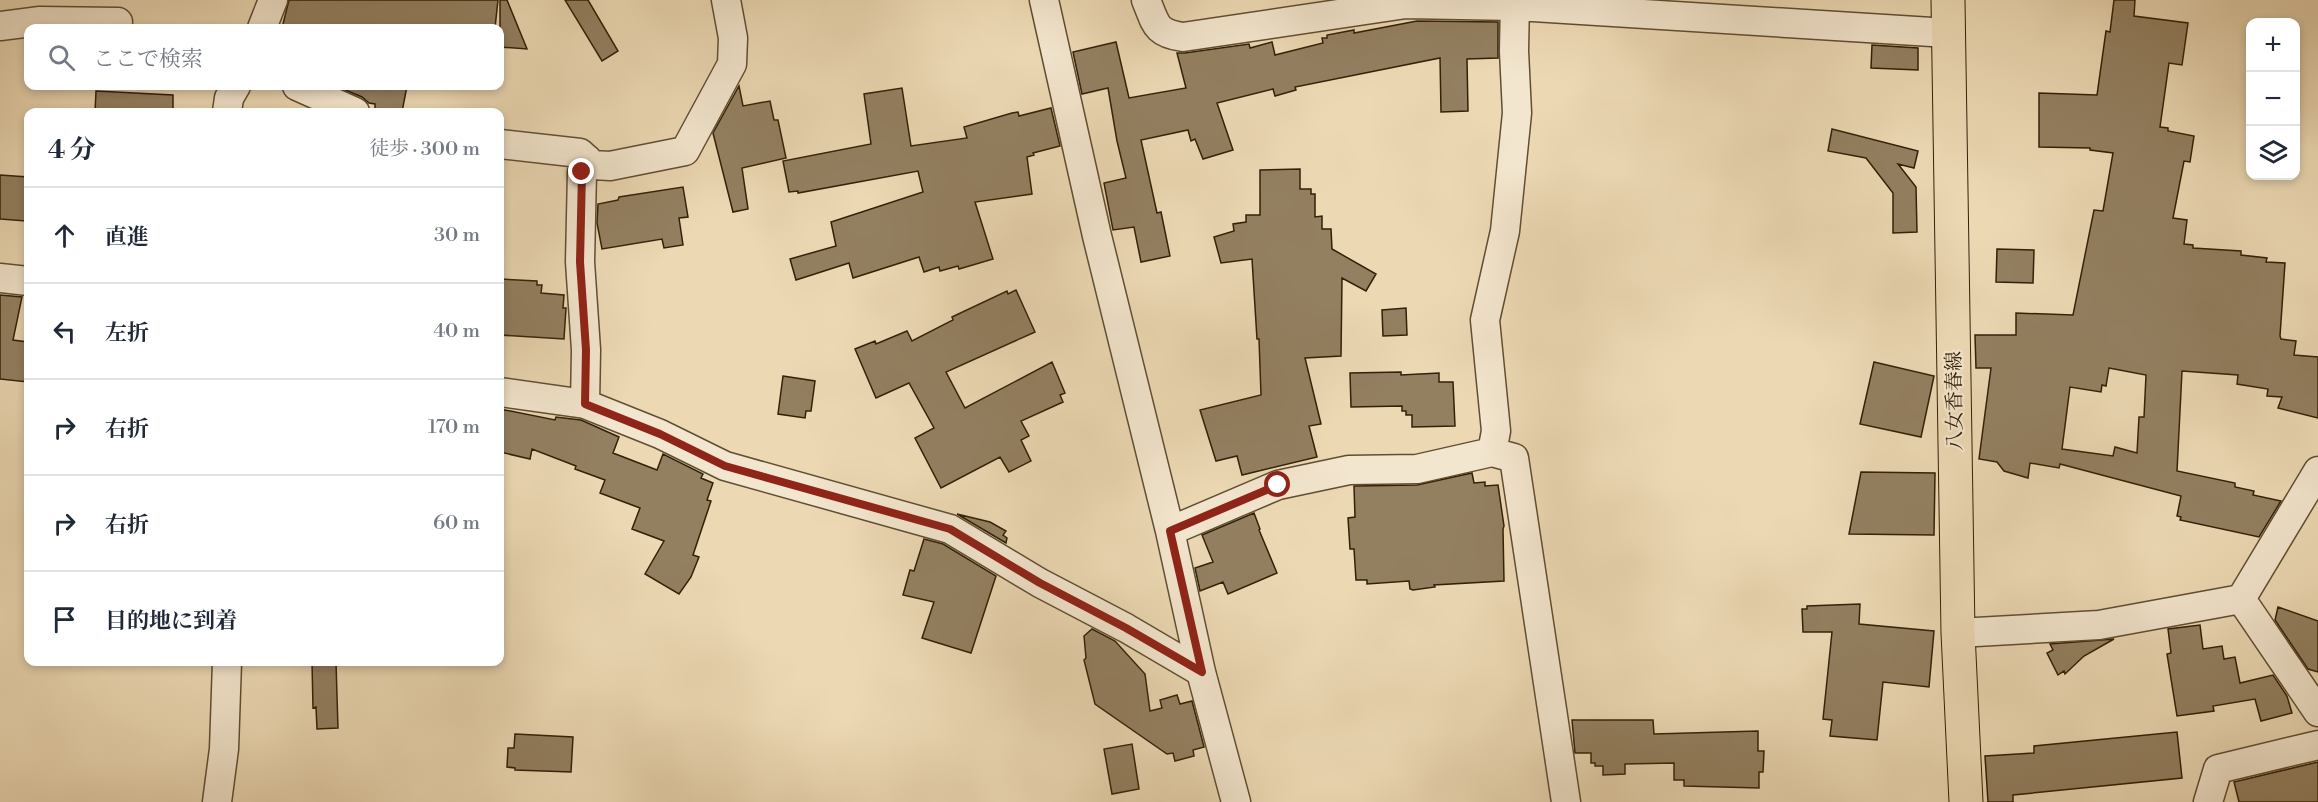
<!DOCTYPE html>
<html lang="ja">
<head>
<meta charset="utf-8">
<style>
	body { margin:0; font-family:"Libre Bodoni","Noto Serif JP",serif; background:#f2f2f3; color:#1f2937 }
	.controls { position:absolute; right:18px; top:18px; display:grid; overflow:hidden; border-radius:12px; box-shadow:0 3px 9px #0003 }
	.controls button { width:54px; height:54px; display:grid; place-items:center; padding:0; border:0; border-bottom:2px solid #e0e1e3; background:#fff; color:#1f2937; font:30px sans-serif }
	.stop { position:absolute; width:18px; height:18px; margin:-14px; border:4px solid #8f2418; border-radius:50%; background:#fff }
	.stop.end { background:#8f2418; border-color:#fff; box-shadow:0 2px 6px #0008 }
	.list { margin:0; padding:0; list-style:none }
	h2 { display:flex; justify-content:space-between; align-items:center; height:78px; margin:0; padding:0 24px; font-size:26px }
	h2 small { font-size:20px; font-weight:400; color:#747a83 }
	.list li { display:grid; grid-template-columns:39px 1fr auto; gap:18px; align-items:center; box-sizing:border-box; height:96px; padding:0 24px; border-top:2px solid #e0e1e3 }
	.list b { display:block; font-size:22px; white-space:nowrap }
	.list em { font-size:20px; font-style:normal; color:#747a83 }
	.icon { flex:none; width:33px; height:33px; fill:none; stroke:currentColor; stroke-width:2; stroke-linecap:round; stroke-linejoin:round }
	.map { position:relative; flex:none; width:2318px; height:802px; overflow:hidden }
	.search { position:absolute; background:#fff; box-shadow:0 3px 9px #0003; left:24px; top:24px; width:480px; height:66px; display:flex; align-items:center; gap:15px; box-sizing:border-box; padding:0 21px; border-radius:12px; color:#747a83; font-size:22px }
	.panel { position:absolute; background:#fff; box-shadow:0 3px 9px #0003; left:24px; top:108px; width:480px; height:558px; border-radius:12px }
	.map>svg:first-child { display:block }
	.building { fill:#938061; stroke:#322007; stroke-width:1.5; fill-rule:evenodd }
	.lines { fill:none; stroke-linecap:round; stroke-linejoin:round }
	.street-casing { stroke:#604e32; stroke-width:31 }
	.primary-casing { stroke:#322007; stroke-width:35 }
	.street { stroke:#f3e6ce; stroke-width:28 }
	.primary { stroke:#ecd9b4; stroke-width:33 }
	.route { stroke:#8f2418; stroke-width:8 }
	.labels { text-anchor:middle; stroke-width:4.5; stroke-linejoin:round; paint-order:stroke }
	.street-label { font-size:20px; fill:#322007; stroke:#f3e6ce }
</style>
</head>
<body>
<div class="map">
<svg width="2318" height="802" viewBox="0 0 2318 802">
	<rect width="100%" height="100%" fill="#ecd9b4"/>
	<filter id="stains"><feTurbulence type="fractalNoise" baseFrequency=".00333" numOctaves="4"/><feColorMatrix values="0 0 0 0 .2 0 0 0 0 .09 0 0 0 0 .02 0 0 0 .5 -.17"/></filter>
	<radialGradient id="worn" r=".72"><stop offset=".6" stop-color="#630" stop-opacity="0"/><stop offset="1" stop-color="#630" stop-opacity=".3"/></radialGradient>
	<path class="building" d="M 289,0 L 498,0 L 495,28 L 282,28 Z
		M 500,0 L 507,0 L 527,49 L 500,47 Z
		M 565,0 L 588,0 L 618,51 L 602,61 Z
		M 2114,0 L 2135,0 L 2134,16 L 2188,23 L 2182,65 L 2169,63 L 2160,127 L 2168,128 L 2168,131 L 2194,136 L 2190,162 L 2184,161 L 2173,218 L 2187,220 L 2184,244 L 2193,245 L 2193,248 L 2241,251 L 2241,255 L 2267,258 L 2266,262 L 2285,263 L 2280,336 L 2281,339 L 2296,341 L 2294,355 L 2318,357 L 2318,418 L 2278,408 L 2282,397 L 2267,396 L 2268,389 L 2237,384 L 2238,375 L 2182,371 L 2177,471 L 2235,483 L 2235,487 L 2254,491 L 2253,495 L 2281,501 L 2259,537 L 2180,520 L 2181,517 L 2177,516 L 2181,496 L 2060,464 L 2059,468 L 2030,463 L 2028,478 L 2004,471 L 1997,462 L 1979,459 L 1991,368 L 1976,368 L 1975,335 L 2016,335 L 2016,313 L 2073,315 L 2094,210 L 2103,211 L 2113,153 L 2090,150 L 2090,148 L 2039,147 L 2039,93 L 2097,95 L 2106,31 L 2110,32 ZM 2109,368 L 2146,375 L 2144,417 L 2139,417 L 2137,453 L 2115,447 L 2113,456 L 2062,449 L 2070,387 L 2101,392 L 2102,385 L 2106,386 Z
		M 1417,21 L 1498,22 L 1498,58 L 1467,59 L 1468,111 L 1441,112 L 1440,58 L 1295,87 L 1296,90 L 1275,96 L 1273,89 L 1217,103 L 1233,150 L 1203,159 L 1195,139 L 1191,141 L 1188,130 L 1141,140 L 1157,213 L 1161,212 L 1170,256 L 1141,262 L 1134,227 L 1113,230 L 1104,183 L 1126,178 L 1117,141 L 1108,88 L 1082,94 L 1073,52 L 1116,42 L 1129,98 L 1186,88 L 1177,53 L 1185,53 L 1249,44 L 1250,48 L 1272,42 L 1275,55 L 1323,43 L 1322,38 L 1327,38 L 1327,35 L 1354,30 L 1354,33 Z
		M 1872,45 L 1918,48 L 1918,70 L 1871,68 Z
		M 336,86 L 407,86 L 402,112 L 383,112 L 375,109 L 375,104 L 369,103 L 362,97 Z
		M 739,86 L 743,106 L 770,101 L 774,120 L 778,120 L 786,158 L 742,168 L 748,209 L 733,212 L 713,133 Z
		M 902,88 L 911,146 L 967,138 L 964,127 L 1012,113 L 1018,112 L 1019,116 L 1051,108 L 1060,146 L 1033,153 L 1034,155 L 1027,157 L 1032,194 L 975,202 L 993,259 L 959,269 L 958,266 L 940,271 L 939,267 L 924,272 L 919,257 L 853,278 L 849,263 L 796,280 L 790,259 L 836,246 L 831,222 L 923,192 L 918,171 L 798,193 L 798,191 L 789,192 L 783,161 L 871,144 L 864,94 Z
		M 96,91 L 173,95 L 173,112 L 95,112 Z
		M 1832,129 L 1918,151 L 1914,168 L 1898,164 L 1916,187 L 1917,232 L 1893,233 L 1893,193 L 1866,158 L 1828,151 Z
		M 1300,169 L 1300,189 L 1311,189 L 1311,194 L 1315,194 L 1315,217 L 1322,216 L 1322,229 L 1331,229 L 1332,249 L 1376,274 L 1366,291 L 1342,278 L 1341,356 L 1305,358 L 1321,424 L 1309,426 L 1317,457 L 1242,475 L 1237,456 L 1216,461 L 1200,410 L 1261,395 L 1259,339 L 1257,339 L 1252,259 L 1221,263 L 1214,237 L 1234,231 L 1233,224 L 1246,222 L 1246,215 L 1260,215 L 1260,170 Z
		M 0,175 L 28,177 L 26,221 L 0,219 Z
		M 683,187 L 688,217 L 679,218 L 683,245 L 664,248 L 662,239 L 602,249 L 597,223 L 598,204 L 618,200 L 619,197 Z
		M 1997,249 L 2034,250 L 2033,283 L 1996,282 Z
		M 500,279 L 537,281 L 537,285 L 542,285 L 541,293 L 564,295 L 563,308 L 566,308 L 564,339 L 500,335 Z
		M 1016,290 L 1035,332 L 946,372 L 965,408 L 1052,362 L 1065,393 L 1060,395 L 1063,402 L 1021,421 L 1029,436 L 1021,440 L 1031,461 L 1009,472 L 1000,457 L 941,488 L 915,438 L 934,428 L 909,383 L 876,398 L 855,349 L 875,341 L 876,344 L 907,331 L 912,341 L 953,320 L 952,317 L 1007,291 L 1008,294 Z
		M 0,295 L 22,297 L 13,340 L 28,342 L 28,382 L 0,379 Z
		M 1406,308 L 1407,335 L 1383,336 L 1382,310 Z
		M 1874,362 L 1934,376 L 1921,437 L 1860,424 Z
		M 1401,372 L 1401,375 L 1439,373 L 1439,382 L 1453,382 L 1455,426 L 1412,427 L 1412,415 L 1406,415 L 1406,411 L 1402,411 L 1402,406 L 1351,407 L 1350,373 Z
		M 783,376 L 815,381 L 811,411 L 806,411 L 805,418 L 778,414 Z
		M 500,409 L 555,420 L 556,417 L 581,420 L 619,437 L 613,453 L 657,470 L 663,454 L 703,474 L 701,478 L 713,483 L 707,500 L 711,501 L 693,555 L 699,557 L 691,577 L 679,594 L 645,574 L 664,541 L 632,529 L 640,508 L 600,493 L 605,480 L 575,469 L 576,466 L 532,449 L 530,459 L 500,452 Z
		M 1861,472 L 1935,473 L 1934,535 L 1849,534 Z
		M 1472,473 L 1474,483 L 1485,482 L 1485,486 L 1498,485 L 1504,526 L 1503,529 L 1504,581 L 1434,585 L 1435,587 L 1413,590 L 1410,589 L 1409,581 L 1367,584 L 1367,580 L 1356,580 L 1354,549 L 1350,549 L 1348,518 L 1355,517 L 1354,486 L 1417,485 Z
		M 1254,513 L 1260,529 L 1259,530 L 1277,573 L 1228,594 L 1223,582 L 1200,591 L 1195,568 L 1213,562 L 1202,535 Z
		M 957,514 L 990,522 L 1006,531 L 1003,535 L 1007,538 L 1006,543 Z
		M 924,539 L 943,544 L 996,576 L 971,653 L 922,638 L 934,602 L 903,595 L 910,570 L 914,571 Z
		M 1860,604 L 1859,624 L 1934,631 L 1929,687 L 1883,682 L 1877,740 L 1830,736 L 1832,720 L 1823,719 L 1832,632 L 1803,632 L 1802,609 L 1807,609 L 1807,606 Z
		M 2278,607 L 2318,621 L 2318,672 L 2308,669 L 2275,620 Z
		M 2200,625 L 2203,649 L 2222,646 L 2224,659 L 2235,657 L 2240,683 L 2273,675 L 2287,696 L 2292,713 L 2261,721 L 2255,699 L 2213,706 L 2214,711 L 2177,716 L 2167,654 L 2171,653 L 2168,629 Z
		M 1092,629 L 1115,641 L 1145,674 L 1150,711 L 1162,708 L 1160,700 L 1177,695 L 1180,704 L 1192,701 L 1204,747 L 1193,750 L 1194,756 L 1175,761 L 1173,753 L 1167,754 L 1095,704 L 1084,660 L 1086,658 L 1084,636 Z
		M 2114,639 L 2084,656 L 2065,674 L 2064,671 L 2058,675 L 2047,653 L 2053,650 L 2050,644 Z
		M 312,662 L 336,662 L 338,728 L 317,729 L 316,707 L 313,708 Z
		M 1572,720 L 1653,720 L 1654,734 L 1758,731 L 1758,751 L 1764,751 L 1763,772 L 1759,772 L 1759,788 L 1684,786 L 1684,780 L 1674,780 L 1674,763 L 1625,764 L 1625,774 L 1603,775 L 1603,766 L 1595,766 L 1595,763 L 1591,763 L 1591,753 L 1575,753 Z
		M 2177,732 L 2182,778 L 2013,795 L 2013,802 L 1988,802 L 1985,756 L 2034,753 L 2034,746 Z
		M 515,734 L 573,737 L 571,772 L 515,770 L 515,768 L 507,767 L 508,748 L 514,748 Z
		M 1132,744 L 1139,789 L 1112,794 L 1104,749 Z
		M 2318,762 L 2318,802 L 2239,802 L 2234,782 Z"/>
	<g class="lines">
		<g class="street-casing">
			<path id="street" d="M 1044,0 L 1097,236 L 1170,531 L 1201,672 L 1236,802
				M 1146,0 C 1156,24 1155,33 1183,37 L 1406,4 L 1515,6 L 1948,33
				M 0,26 L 40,21 L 118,22
				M 262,28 L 273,0
				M 297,86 L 355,112
				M 227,112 L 229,98 L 236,86
				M 500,144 L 580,153 L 593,165 L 610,166 L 685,151 L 732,64 L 733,38 L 726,0
				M 0,278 L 28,281
				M 500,392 L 585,404 L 660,434 L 725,466 L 950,529 L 1040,583 L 1126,628 L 1201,672
				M 585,404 L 586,350 L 580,262 L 582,172 L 587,159
				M 1492,452 L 1514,458 L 1566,802
				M 1170,531 L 1278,485 L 1349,470 L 1417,469 L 1492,452 L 1496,431 L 1485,320 L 1505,231 L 1517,113 L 1514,51 L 1515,0
				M 2241,599 L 2318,712
				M 1958,633 L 2099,625 L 2241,599 L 2318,471
				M 217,802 L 224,749 L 227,662
				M 2208,802 L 2218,769 L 2318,745"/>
		</g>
		<g class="primary-casing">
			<path id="primary" d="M 1948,0 L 1958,633 L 1966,802"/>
		</g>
		<use href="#street" class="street"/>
		<use href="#primary" class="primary"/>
	</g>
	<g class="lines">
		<path class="route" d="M 582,172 L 580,262 L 586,350 L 585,404 L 660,434 L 725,466 L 950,529 L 1040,583 L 1126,628 L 1202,672 L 1170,531 L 1278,485"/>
	</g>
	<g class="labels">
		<g class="street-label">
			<text transform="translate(1954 401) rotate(-91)" y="7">八女香春線</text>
		</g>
	</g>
	<rect width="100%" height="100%" filter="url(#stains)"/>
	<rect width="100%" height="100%" fill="url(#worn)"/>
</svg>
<div class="controls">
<button>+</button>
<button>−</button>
<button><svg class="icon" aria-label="layers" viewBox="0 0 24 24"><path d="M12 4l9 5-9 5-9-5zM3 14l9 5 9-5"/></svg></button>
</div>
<div class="stop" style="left:1278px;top:485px"></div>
<div class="stop end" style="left:582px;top:172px"></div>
<div class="search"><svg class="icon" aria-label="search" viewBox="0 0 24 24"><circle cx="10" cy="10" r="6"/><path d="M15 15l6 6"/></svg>ここで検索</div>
<section class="panel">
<h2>4 分<small>徒歩 · 300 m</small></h2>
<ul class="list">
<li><svg class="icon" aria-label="ahead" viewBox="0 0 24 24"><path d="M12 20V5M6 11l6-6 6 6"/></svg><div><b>直進</b></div><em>30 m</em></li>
<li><svg class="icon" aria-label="left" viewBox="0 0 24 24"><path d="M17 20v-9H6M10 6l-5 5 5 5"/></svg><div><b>左折</b></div><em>40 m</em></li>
<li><svg class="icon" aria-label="right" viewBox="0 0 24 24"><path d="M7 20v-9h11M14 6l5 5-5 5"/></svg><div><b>右折</b></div><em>170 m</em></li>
<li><svg class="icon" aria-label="right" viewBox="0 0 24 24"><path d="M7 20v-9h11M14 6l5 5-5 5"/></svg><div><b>右折</b></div><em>60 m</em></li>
<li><svg class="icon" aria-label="arrive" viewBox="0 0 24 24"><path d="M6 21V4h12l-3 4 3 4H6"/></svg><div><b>目的地に到着</b></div></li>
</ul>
</section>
</div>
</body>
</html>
